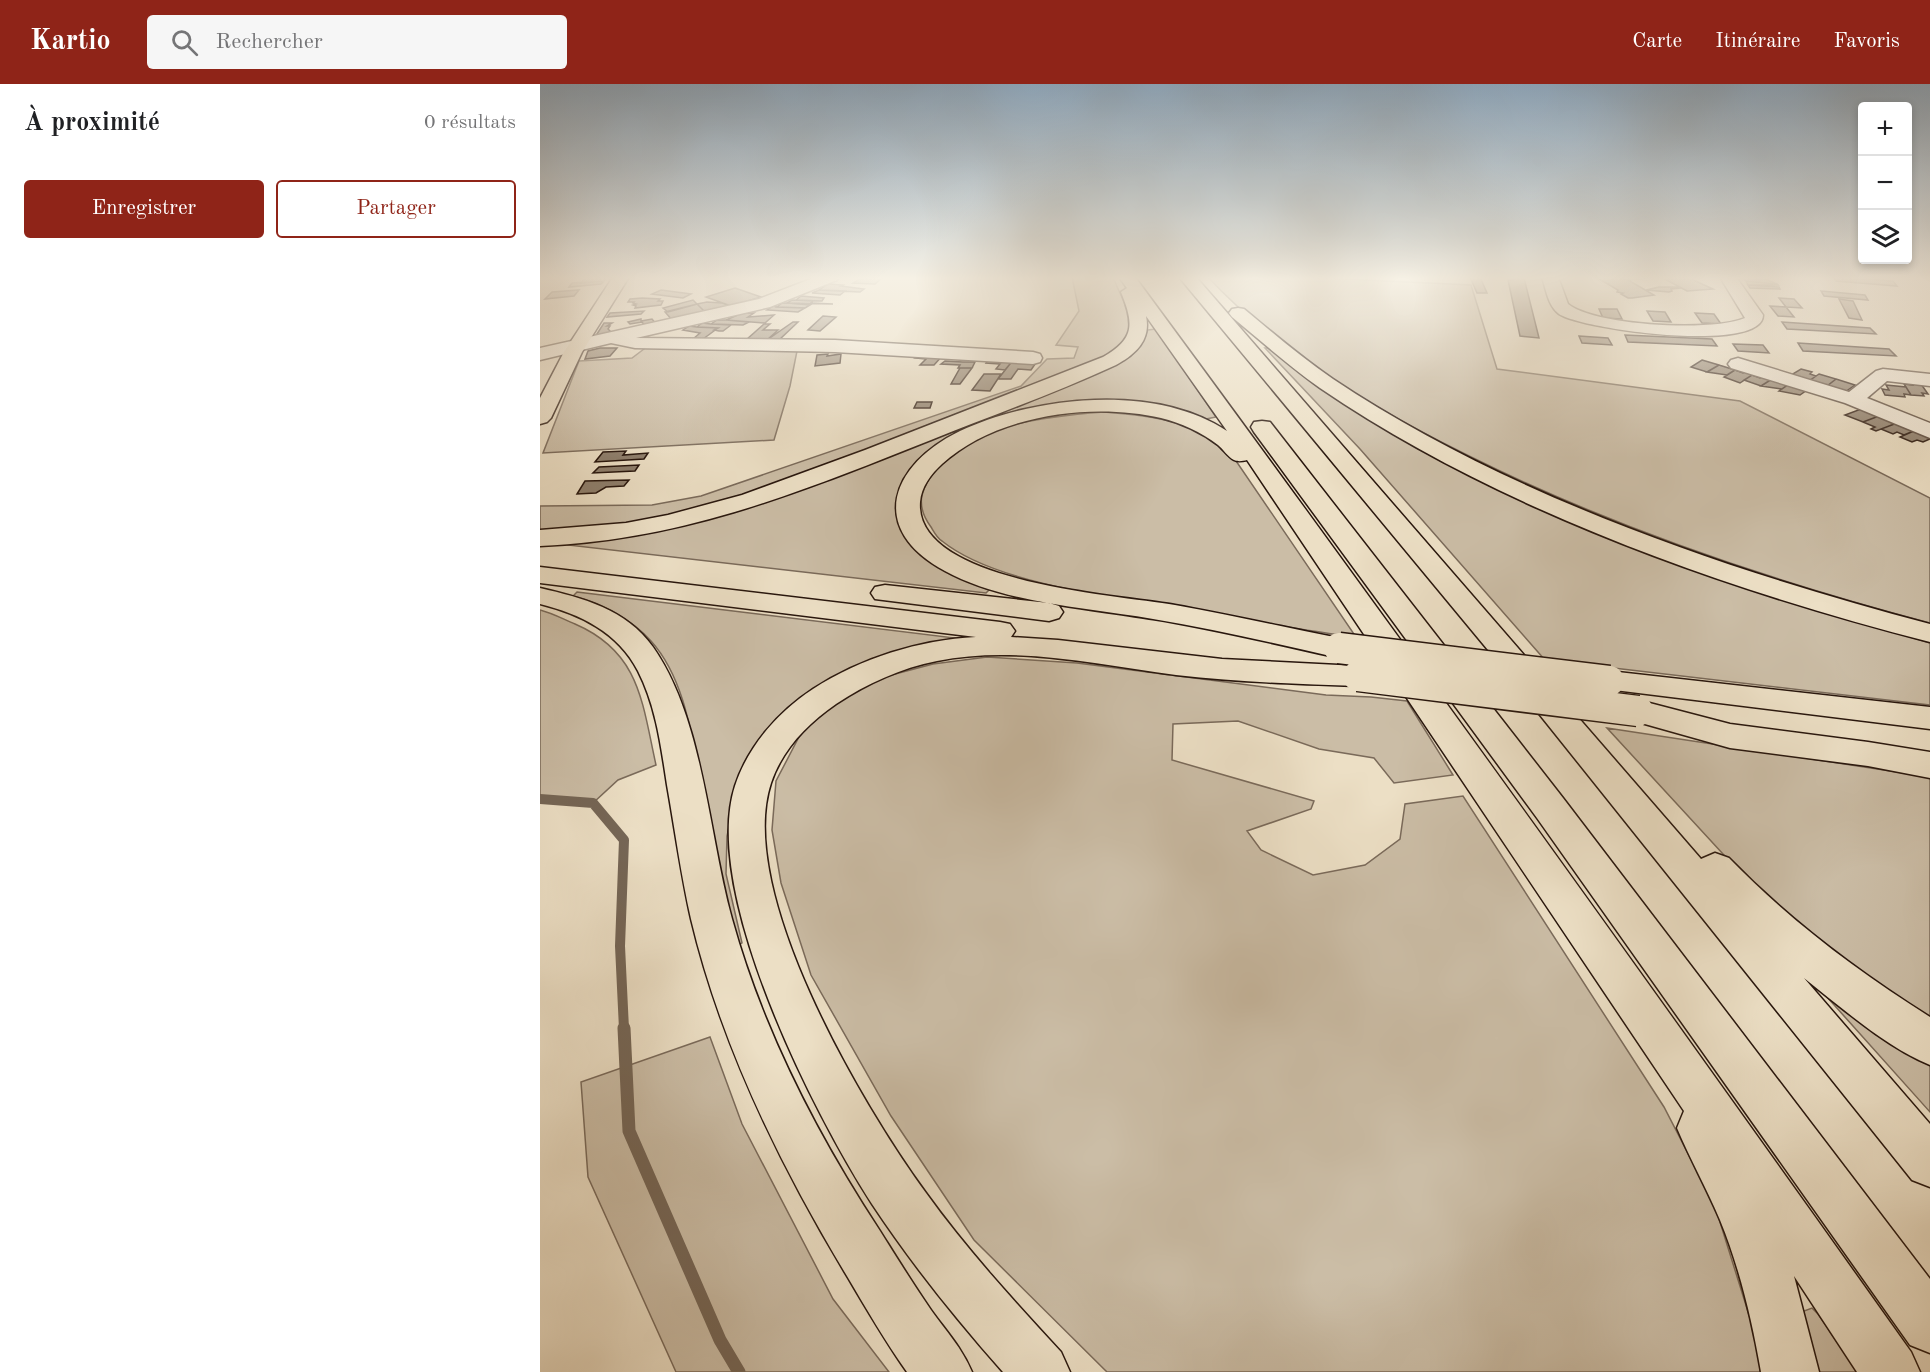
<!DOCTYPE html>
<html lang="fr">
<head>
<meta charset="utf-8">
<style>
	body { margin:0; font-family:"Old Standard TT",serif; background:#f6f6f6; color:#202124 }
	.controls { position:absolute; right:18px; top:18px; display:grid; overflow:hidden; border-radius:6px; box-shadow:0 3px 9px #0003 }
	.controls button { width:54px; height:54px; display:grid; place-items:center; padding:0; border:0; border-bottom:2px solid #e0e0e0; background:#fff; color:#202124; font:30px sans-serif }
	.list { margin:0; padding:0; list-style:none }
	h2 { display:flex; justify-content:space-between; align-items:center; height:78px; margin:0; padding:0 24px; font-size:26px }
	h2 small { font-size:20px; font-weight:400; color:#757577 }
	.actions { display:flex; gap:12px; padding:18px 24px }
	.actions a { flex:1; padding:14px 0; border:2px solid #8f2418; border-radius:6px; text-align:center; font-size:21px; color:#8f2418 }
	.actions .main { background:#8f2418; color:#fff }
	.icon { flex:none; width:33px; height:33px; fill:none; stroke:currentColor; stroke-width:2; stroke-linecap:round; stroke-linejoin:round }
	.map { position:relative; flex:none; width:1390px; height:1288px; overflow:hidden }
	header { display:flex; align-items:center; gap:36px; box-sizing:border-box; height:84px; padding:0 30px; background:#8f2418; color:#fff }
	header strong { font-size:28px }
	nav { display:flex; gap:33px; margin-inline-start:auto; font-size:21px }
	.search { width:420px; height:54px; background:#f6f6f6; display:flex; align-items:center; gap:15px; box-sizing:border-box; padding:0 21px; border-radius:6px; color:#757577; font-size:22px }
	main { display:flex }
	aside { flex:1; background:#fff }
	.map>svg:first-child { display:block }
	.green { fill:#cbbda6; stroke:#7a6a5a; stroke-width:1.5 }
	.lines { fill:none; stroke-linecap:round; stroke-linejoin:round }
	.stream-far1 { stroke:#756656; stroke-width:10 }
	.stream { stroke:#756656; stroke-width:13 }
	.building { fill:#8e7f6d; stroke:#28160d; stroke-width:1.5 }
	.minor-casing { stroke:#59483b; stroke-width:3 }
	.major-casing { stroke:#28160d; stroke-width:3 }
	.highway-casing { stroke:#28160d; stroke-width:3 }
	.minor { fill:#f3ead9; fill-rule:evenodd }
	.major { fill:#ecdfc5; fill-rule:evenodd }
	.highway { fill:#ecdfc5; fill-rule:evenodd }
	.highway-bridge-casing { stroke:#28160d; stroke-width:33; stroke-linecap:butt }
	.highway-bridge { stroke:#ecdfc5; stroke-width:30 }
</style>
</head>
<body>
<header>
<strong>Kartio</strong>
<div class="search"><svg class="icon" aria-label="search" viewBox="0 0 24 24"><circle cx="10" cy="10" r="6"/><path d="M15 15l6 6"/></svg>Rechercher</div>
<nav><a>Carte</a><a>Itinéraire</a><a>Favoris</a></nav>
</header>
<main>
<aside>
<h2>À proximité<small>0 résultats</small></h2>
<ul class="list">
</ul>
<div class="actions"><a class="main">Enregistrer</a><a>Partager</a></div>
</aside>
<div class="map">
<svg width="1390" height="1288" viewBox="0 0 1390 1288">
	<rect width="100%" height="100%" fill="#ecdfc5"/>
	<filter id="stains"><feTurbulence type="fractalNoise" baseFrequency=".00333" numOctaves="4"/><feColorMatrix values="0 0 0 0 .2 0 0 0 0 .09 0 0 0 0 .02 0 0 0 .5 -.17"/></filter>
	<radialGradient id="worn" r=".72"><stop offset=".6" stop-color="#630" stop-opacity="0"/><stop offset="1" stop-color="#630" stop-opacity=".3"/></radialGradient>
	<path class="green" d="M 532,193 L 573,193 C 589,233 606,245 564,274 L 240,400 L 143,429 L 85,441 L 0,446 L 0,422 L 112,421 L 161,412 L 481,302 L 507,275 L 534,274 L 538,263 L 516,261 L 539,227 Z
		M 668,193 L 762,193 L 931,201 L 957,285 L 1200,317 L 1390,414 L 1390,539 C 1232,497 1076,445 929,372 C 839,328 737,268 668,193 Z
		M 616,245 L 676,333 L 661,336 L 630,326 L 480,329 L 371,386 C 326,453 396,485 449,506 L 446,509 L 28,461 L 31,458 L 74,455 L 147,440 L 603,257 L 608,246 Z
		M 108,262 L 258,262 L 250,302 L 234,356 L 3,369 L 39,277 L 92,274 Z
		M 725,264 L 728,264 C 777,302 827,336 882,366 L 1264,521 L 1390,559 L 1390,621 L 1005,576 L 820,365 Z
		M 564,328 C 615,332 653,336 692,371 L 816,553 C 759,546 702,535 645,525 C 578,514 455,500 402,457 C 397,454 394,448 391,443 C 374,420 381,403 399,382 C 436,339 510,332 564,328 Z
		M 37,508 L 415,554 L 413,557 L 323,580 L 198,702 L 187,752 L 186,790 L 202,859 L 195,863 C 184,814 174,765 164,716 C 153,664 148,598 111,557 C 90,534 62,520 33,512 Z
		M 0,526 C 12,529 23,535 35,540 C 100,568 102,618 116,681 L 78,696 L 53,719 L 0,715 Z
		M 447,573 L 537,579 L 786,611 L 831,613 L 867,617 L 913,691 L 854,699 L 834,674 L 779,665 L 698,637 L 633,640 L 632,676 L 774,717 L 771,725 L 707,747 L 721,766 L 773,791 L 825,781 L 860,755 L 865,720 L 923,712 L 1124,1023 L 1175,1122 L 1219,1263 L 1220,1288 L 567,1288 L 434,1156 L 351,1032 L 271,891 L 241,799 L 232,746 L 236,697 L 261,649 L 297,617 L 340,594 L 393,580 Z
		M 1067,644 L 1390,693 L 1390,936 L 1275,857 L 1206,795 Z
		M 1293,908 L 1390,977 L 1390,1028 L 1287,913 Z
		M 170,953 L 202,1040 L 293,1215 L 349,1288 L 136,1288 L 48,1093 L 41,998 Z
		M 1272,1224 L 1278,1230 L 1318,1288 L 1277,1288 L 1264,1235 L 1264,1227 Z"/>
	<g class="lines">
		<path class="stream-far1" d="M 0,715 L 53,719 L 84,756 L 80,862 L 84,945"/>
		<path class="stream" d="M 84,944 L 89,1047 L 180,1256 L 199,1288"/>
	</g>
	<path class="building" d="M 67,193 L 64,197 L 41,199 L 45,194 Z
		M 323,193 L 343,193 L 335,200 L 313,199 Z
		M 930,193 L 940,193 L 947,209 L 937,209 Z
		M 1115,193 L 1088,196 L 1114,211 L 1092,214 L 1088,214 L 1081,210 L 1083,209 L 1077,208 L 1078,206 L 1056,193 Z
		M 1121,193 L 1147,193 L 1173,205 L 1147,207 Z
		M 1293,193 L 1353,197 L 1357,202 L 1296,197 Z
		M 973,194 L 984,194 L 999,254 L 980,252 L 968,196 L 973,196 Z
		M 1203,194 L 1228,196 L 1237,200 L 1206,197 Z
		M 64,197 L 61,200 L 29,203 L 32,199 Z
		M 1206,197 L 1237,200 L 1238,201 L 1208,201 Z
		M 288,200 L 303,201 L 301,202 L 324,205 L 320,208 L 279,206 Z
		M 1208,201 L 1239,203 L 1240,205 L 1210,204 Z
		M 1119,203 L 1138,203 L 1141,204 L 1131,205 L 1132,207 L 1129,208 L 1106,206 Z
		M 195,204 L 221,213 L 191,222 L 166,213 Z
		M 39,206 L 34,212 L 5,215 L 12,208 Z
		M 121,206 L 151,210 L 143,214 L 112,210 Z
		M 279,206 L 305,207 L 300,211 L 272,209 Z
		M 1281,207 L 1325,211 L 1328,216 L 1284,212 Z
		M 261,212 L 284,214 L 282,217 L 256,216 Z
		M 102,214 L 120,215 L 118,217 L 123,217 L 121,221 L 95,224 L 96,222 L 93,221 L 96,220 L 93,219 L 94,218 L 88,218 L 90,215 Z
		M 1239,214 L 1254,215 L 1262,224 L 1246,223 Z
		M 1299,215 L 1313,217 L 1322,236 L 1309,234 Z
		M 153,216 L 157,220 L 128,228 L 123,224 Z
		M 252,216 L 273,217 L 271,219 L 293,220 L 247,219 Z
		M 167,218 L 182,219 L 191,222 L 165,228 L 157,220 Z
		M 242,219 L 247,219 L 270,221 L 265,224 L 237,223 Z
		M 157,220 L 165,228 L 132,236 L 125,228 Z
		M 233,222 L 237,223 L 265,224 L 258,228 L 227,226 Z
		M 1230,222 L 1246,223 L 1254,233 L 1238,232 Z
		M 1059,225 L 1077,225 L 1082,235 L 1063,234 Z
		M 104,227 L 101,230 L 67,233 L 70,229 Z
		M 1107,227 L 1125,228 L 1131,238 L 1113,237 Z
		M 202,229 L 214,229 L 208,233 L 234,231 L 225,239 L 186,236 Z
		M 1155,229 L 1174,230 L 1181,240 L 1162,239 Z
		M 283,232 L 296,233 L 280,247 L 268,246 Z
		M 101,235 L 101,237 L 112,235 L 117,241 L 106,243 L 102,238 L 90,240 L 88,238 Z
		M 177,236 L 186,236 L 209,238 L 203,241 L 171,240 Z
		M 253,238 L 258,238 L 239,256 L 227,256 Z
		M 1242,238 L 1330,244 L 1336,250 L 1247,245 Z
		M 64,239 L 72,239 L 67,242 L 70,242 L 68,245 L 73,250 L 55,253 Z
		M 162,239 L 171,240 L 191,241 L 183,247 L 179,247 L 174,246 L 178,244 L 157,243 Z
		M 224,240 L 230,240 L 223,246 L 238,246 L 227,256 L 206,256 Z
		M 149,242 L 157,243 L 178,244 L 163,255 L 153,255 L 160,249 L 143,246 Z
		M 1085,251 L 1172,255 L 1177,262 L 1088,258 Z
		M 1039,252 L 1068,254 L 1072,261 L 1042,259 Z
		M 1258,259 L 1349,265 L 1356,272 L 1263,267 Z
		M 1193,260 L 1223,261 L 1229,269 L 1198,267 Z
		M 60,264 L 77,264 L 70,272 L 45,275 L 48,267 Z
		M 381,269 L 404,270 L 394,281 L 380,281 L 386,275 L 375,274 Z
		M 288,270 L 287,272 L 301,270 L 300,279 L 275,282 L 277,271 Z
		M 450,273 L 474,275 L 465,286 L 456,285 L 460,280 L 446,279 Z
		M 474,275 L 498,276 L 491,286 L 478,285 L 471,295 L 458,295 Z
		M 1162,276 L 1179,281 L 1167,288 L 1151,283 Z
		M 405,277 L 423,278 L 435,278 L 432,284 L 418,284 L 420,281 L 401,280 Z
		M 1179,281 L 1195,286 L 1187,291 L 1167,288 Z
		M 420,284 L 432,284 L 420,300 L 411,300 Z
		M 1261,285 L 1272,288 L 1270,290 L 1276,292 L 1269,297 L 1251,291 Z
		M 1195,286 L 1203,289 L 1206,287 L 1215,289 L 1200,299 L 1184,293 Z
		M 444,290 L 461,290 L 450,307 L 432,306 Z
		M 1279,290 L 1296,295 L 1287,302 L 1269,297 Z
		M 1212,291 L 1220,294 L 1223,292 L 1232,295 L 1221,302 L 1204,296 Z
		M 1232,295 L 1249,300 L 1242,305 L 1221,302 Z
		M 1296,295 L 1315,301 L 1305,308 L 1287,302 Z
		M 1372,299 L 1381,300 L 1388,310 L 1382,309 L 1384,312 L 1371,311 L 1364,300 L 1373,301 Z
		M 1249,300 L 1267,306 L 1260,311 L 1239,307 Z
		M 1346,301 L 1366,303 L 1371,311 L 1364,310 L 1365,313 L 1345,311 L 1342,305 L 1349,306 Z
		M 377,318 L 392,318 L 390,324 L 374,324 Z
		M 1321,325 L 1339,332 L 1323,338 L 1305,331 Z
		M 1339,332 L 1357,339 L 1336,347 L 1331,345 L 1335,343 L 1323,338 Z
		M 1357,339 L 1376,346 L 1364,351 L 1357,348 L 1353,350 L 1341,345 Z
		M 1376,346 L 1390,352 L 1390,355 L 1383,358 L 1377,356 L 1372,358 L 1360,353 Z
		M 86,367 L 83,371 L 108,369 L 104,375 L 55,378 L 63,368 Z
		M 99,381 L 95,387 L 53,389 L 59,383 Z
		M 89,396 L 84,402 L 66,403 L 56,409 L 37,410 L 45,397 Z"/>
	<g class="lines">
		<g class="minor-casing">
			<path id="minor" d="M 276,193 L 299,193 L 297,196 L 230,223 L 96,254 L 295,256 L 493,268 L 500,270 L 502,274 L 500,278 L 493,280 L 295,268 L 95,264 L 71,259 L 0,276 L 0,264 L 219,215 Z
				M 1002,193 L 1018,193 L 1028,220 C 1055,242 1173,248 1205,234 L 1180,193 L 1196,193 L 1223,231 C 1223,270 1044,246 1019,230 C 1008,222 1006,205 1002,193 Z
				M 1198,274 L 1309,308 L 1336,287 L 1343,285 L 1390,290 L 1390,302 L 1347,297 L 1327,314 L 1390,339 L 1390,354 L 1305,319 L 1191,284 L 1188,280 L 1191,276 Z"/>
		</g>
		<g class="major-casing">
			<path id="major" d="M 73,193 L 89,193 L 42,268 L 11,334 L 7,338 L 0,340 L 0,314 L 24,268 Z"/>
		</g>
		<g class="highway-casing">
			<path id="highway" d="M 579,193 L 595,193 C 858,549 1115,908 1371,1268 L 1380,1288 L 1317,1288 L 1254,1192 L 1279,1288 L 1221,1288 C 1212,1236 1200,1185 1180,1136 C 1167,1105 1150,1075 1137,1044 L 1144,1027 L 707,376 C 703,377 698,378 694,376 C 688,373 683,365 678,361 C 661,348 641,339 621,334 C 551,318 456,331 402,380 C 391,390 381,403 380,418 C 374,499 579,511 635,521 C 690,531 744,543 799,554 L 810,557 L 814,564 L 810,571 L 799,574 C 737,560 675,545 613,535 C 548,524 463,519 405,487 C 327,445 350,381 420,347 C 495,312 615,299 687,347 L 606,232 C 611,256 596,270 576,281 C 516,309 453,331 391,356 C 260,408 144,456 0,462 L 0,446 L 86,439 L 128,431 L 202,411 L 325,366 L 563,273 C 595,255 594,240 581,208 L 587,204 Z
				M 639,193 L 656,193 L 1161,775 L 1175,769 L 1189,774 C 1249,836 1317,887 1390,933 L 1390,981 C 1346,963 1302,924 1264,894 L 1390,1040 L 1390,1103 L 1372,1096 L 948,566 Z
				M 698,224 L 704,225 C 733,249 762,274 793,295 C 966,411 1189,487 1390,540 L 1390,558 C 1184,505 957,425 780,304 C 749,282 721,257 692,233 L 689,229 L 692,225 Z
				M 722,337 L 730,338 L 1023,714 L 1390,1195 L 1390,1269 L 1370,1261 L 997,734 L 714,348 L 711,343 L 714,338 Z
				M 0,483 L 460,538 L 470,540 L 475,547 L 471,553 L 518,556 L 682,575 L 818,582 L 829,585 L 834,592 L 829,599 L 818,602 C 757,600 696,598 636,591 C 558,581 476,561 397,577 C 361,584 326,600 296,620 C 267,640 242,666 231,699 C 195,808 323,1023 386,1109 C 427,1166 474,1217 521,1268 L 530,1288 L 463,1288 C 416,1235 371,1179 332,1120 C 274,1030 161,808 195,702 C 208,662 238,628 273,605 C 321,574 379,556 436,553 L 0,499 Z
				M 345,501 L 509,519 L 519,522 L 523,528 L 519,534 L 509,537 L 335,515 L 331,509 L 335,503 Z
				M 0,504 C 43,514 86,525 113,563 C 164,636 168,749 192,835 C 223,947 277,1051 340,1147 C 357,1174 373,1200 391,1226 C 406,1247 422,1264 432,1288 L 367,1288 C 345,1257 326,1224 307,1192 C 240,1081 181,961 151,835 C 141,791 135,746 127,701 C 121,662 116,622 98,587 C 78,548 40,530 0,520 Z
				M 1069,587 L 1390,623 L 1390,645 L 1058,604 L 1053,597 L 1058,590 Z
				M 1098,616 L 1190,640 L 1328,658 L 1390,668 L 1390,694 L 1328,682 L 1190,664 L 1087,635 L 1082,627 L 1087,619 Z"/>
		</g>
		<use href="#minor" class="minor"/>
		<use href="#major" class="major"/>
		<use href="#highway" class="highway"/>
		<g class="highway-bridge-casing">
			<path id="highway-bridge" d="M 799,564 L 1069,597
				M 818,592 L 1098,627"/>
		</g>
		<use href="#highway-bridge" class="highway-bridge"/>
	</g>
	<linearGradient id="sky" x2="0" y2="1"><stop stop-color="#8faac1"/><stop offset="0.52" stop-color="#f6f1e5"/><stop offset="1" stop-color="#f6f1e5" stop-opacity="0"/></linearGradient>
	<rect width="1390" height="374" fill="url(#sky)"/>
	<rect width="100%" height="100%" filter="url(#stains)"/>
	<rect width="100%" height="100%" fill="url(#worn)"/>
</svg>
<div class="controls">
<button>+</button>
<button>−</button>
<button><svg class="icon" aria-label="layers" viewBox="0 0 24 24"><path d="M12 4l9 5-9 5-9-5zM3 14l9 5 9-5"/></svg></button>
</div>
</div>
</main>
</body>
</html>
